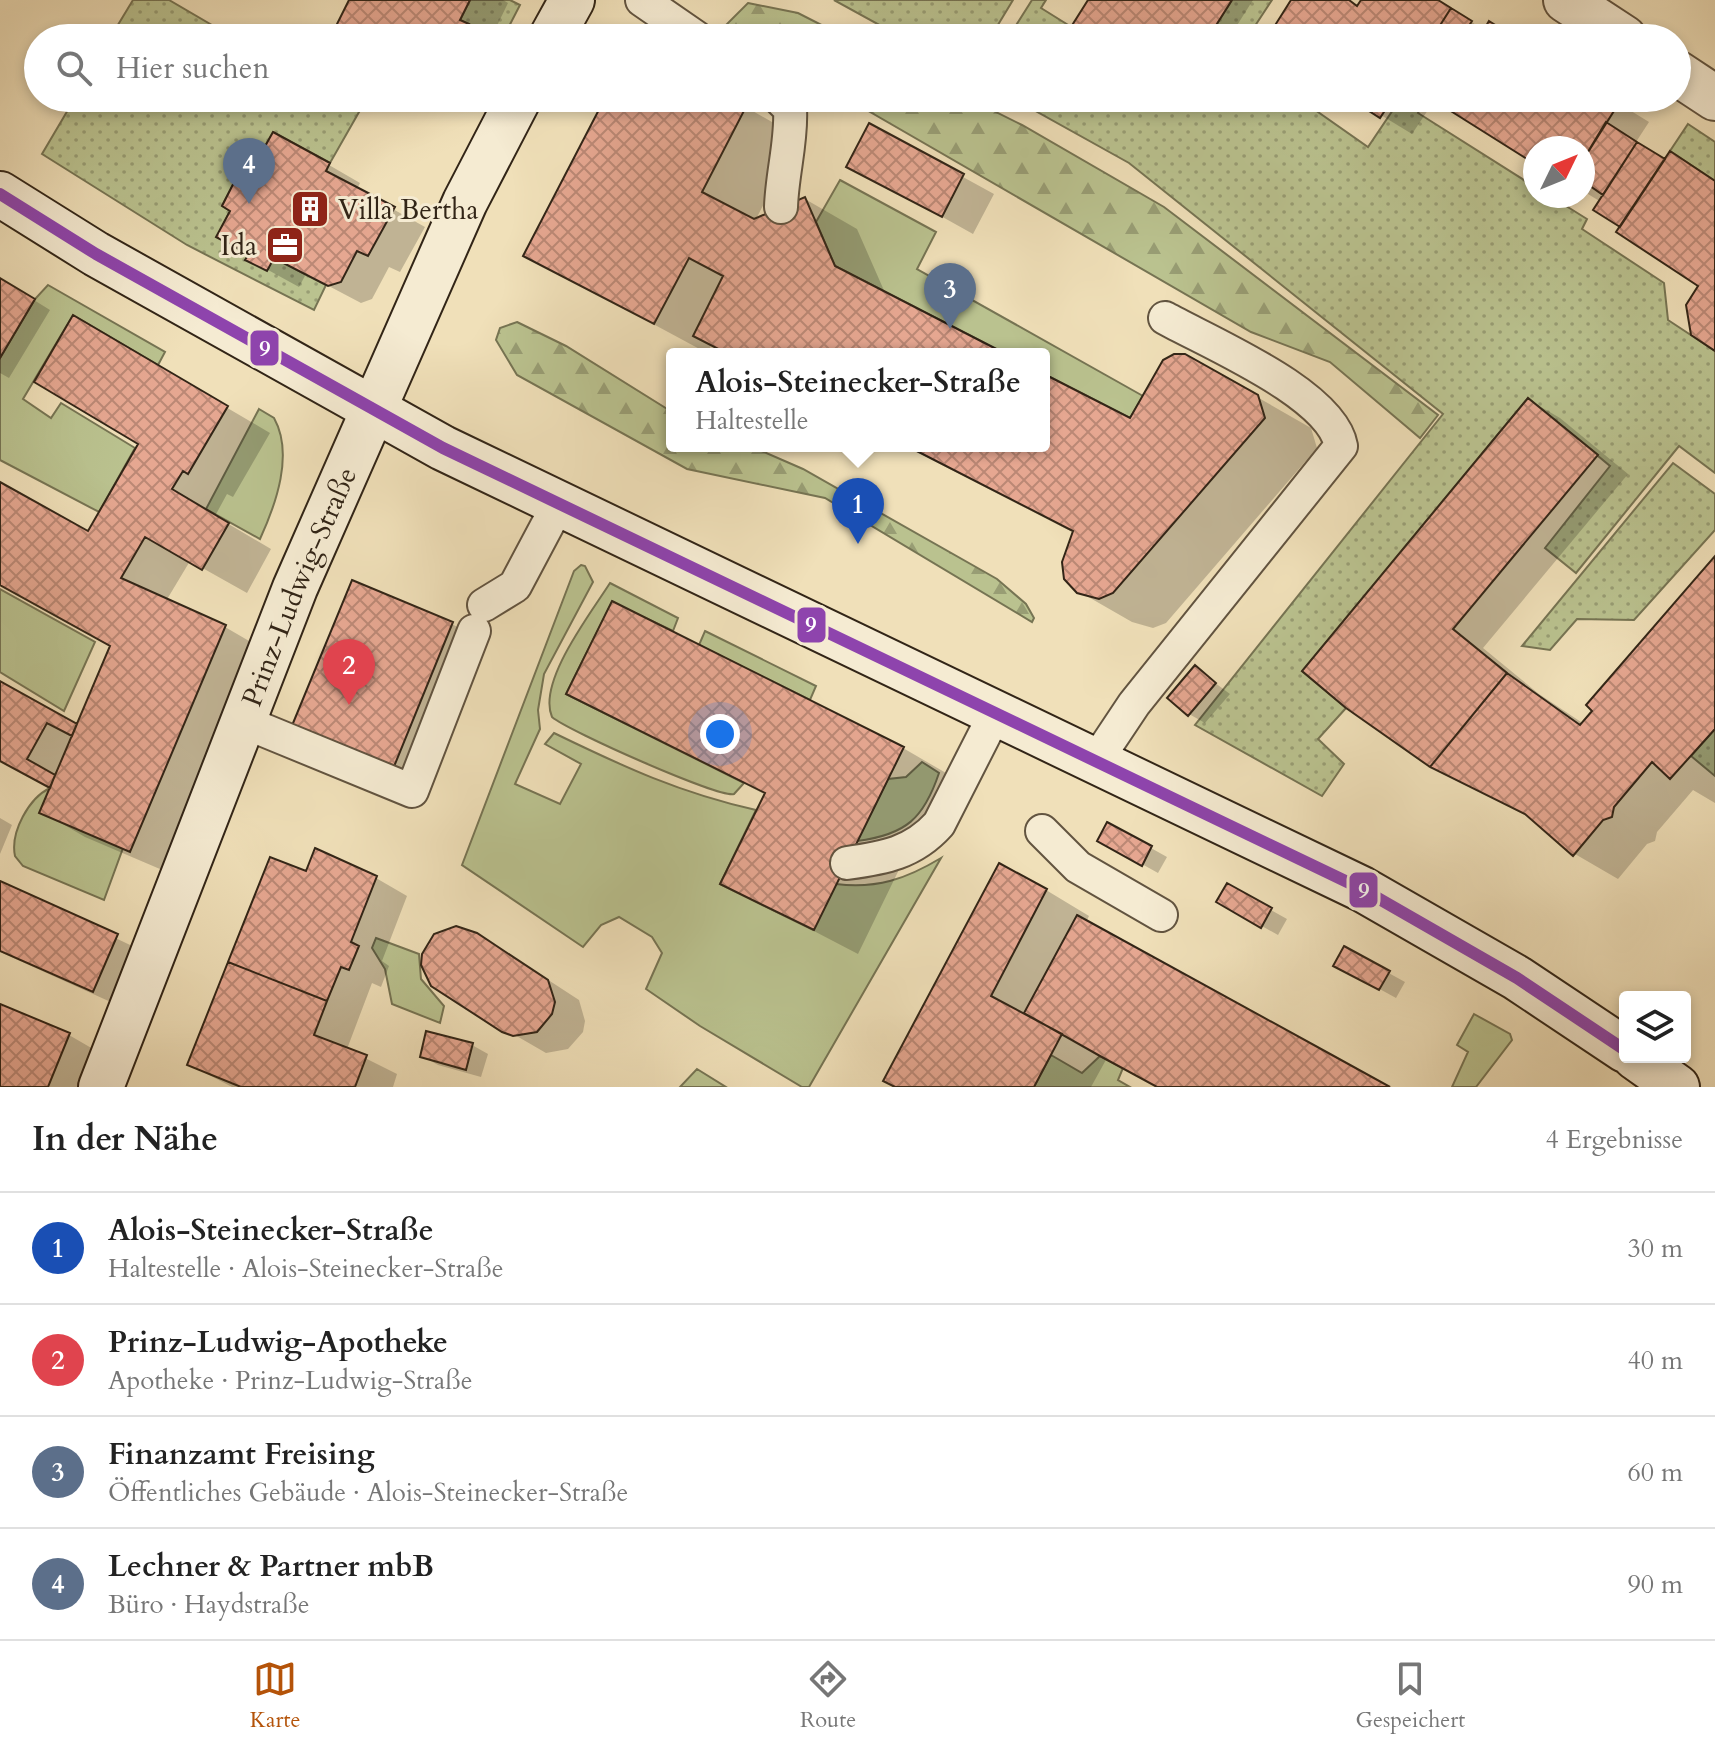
<!DOCTYPE html>
<html lang="de">
<head>
<meta charset="utf-8">
<style>
	body { margin:0; font-family:Cardo,serif; background:#f2f2f2; color:#222 }
	.controls { position:absolute; right:24px; bottom:24px; display:grid; overflow:hidden; border-radius:8px; box-shadow:0 4px 12px #0003 }
	.controls button { width:72px; height:72px; display:grid; place-items:center; padding:0; border:0; border-bottom:2px solid #e0e0e0; background:#fff; color:#222; font:40px sans-serif }
	.compass { position:absolute; left:1523px; top:136px; width:72px; height:72px; border-radius:50%; background:#fff; box-shadow:0 4px 12px #0003; rotate:47deg }
	.you { position:absolute; left:720px; top:734px; width:28px; height:28px; margin:-20px; border:6px solid #fff; border-radius:50%; background:#1a73e8; box-shadow:0 0 0 12px #1a73e833 }
	.badge { display:grid; place-items:center; width:52px; height:52px; border-radius:50%; background:#b45309; color:#fff; font-size:26px; font-weight:700 }
	.pin { position:absolute; translate:-50% -66px; filter:drop-shadow(0 2px 4px #0008) }
	.pin::after { content:''; position:absolute; top:42px; width:28px; height:24px; background:inherit; clip-path:polygon(0 0,100% 0,50% 100%) }
	.popup { position:absolute; left:666px; top:348px; width:384px; height:104px; box-sizing:border-box; display:grid; place-content:center; border-radius:8px; background:#fff; filter:drop-shadow(0 2px 6px #0005); font-size:26px; white-space:nowrap; color:#767676 }
	.popup b { font-size:30px; color:#222 }
	.popup::after { content:''; position:absolute; left:50%; top:100%; margin-left:-16px; border:16px solid transparent; border-top-color:#fff }
	.list { margin:0; padding:0; list-style:none }
	h2 { display:flex; justify-content:space-between; align-items:center; height:104px; margin:0; padding:0 32px; font-size:34px }
	h2 small { font-size:26px; font-weight:400; color:#767676 }
	.list li { display:grid; grid-template-columns:52px 1fr auto; gap:24px; align-items:center; box-sizing:border-box; height:112px; padding:0 32px; border-top:2px solid #e0e0e0 }
	.list b { display:block; font-size:30px; white-space:nowrap }
	.list p { margin:0; font-size:26px; white-space:nowrap; color:#767676 }
	.list em { font-size:26px; font-style:normal; color:#767676 }
	.icon { flex:none; width:44px; height:44px; fill:none; stroke:currentColor; stroke-width:2; stroke-linecap:round; stroke-linejoin:round }
	.map { position:relative; flex:none; width:1715px; height:1087px; overflow:hidden }
	.search { position:absolute; background:#fff; box-shadow:0 4px 12px #0003; left:24px; right:24px; top:24px; height:88px; display:flex; align-items:center; gap:20px; box-sizing:border-box; padding:0 28px; border-radius:44px; color:#767676; font-size:30px }
	.sheet { height:552px; background:#fff }
	nav { display:flex; justify-content:space-around; align-items:center; box-sizing:border-box; height:112px; border-top:2px solid #e0e0e0; background:#fff; font-size:22px; color:#767676 }
	nav a { display:grid; justify-items:center; gap:4px }
	nav .on { color:#b45309 }
	.map>svg:first-child { display:block }
	.grass { fill:#bac28f; stroke:#767453; stroke-width:2 }
	.forest { fill:url(#forest-firs); stroke:#767453; stroke-width:2 }
	.park { fill:url(#park-dots); stroke:#767453; stroke-width:2 }
	.shadow { fill:#0003 }
	.building { fill:url(#building-cross-hatch); stroke:#322517; stroke-width:2 }
	.lines { fill:none; stroke-linecap:round; stroke-linejoin:round }
	.lane-casing { stroke:#625440; stroke-width:36 }
	.street-casing { stroke:#625440; stroke-width:48 }
	.secondary-casing { stroke:#322517; stroke-width:48 }
	.lane { stroke:#f5ebd2; stroke-width:32 }
	.street { stroke:#f5ebd2; stroke-width:44 }
	.secondary { stroke:#f5ebd2; stroke-width:44 }
	.bus-1-casing { stroke:#f5ebd2; stroke-width:18 }
	.bus-1 { stroke:#8e44ad; stroke-width:12 }
	.labels { text-anchor:middle; stroke-width:6; stroke-linejoin:round; paint-order:stroke }
	.poi-label { font-size:28px; fill:#322517; stroke:#f5ebd2; text-anchor:start }
	.street-label { font-size:28px; fill:#322517; stroke:#f5ebd2 }
	.line-badge { stroke:#f5ebd2; stroke-width:3 }
	.badge-label { font-size:22px; text-anchor:middle; font-weight:bold; fill:#fff }
</style>
</head>
<body>
<div class="map">
<svg width="1715" height="1087" viewBox="0 0 1715 1087">
	<defs>
		<pattern id="forest-firs" width="22" height="20" patternUnits="userSpaceOnUse" patternTransform="scale(2)"><rect width="22" height="20" fill="#bac28f"/><path d="M5 1l3.5 6h-7zM16 11l3.5 6h-7z" fill="#989d74"/></pattern>
		<pattern id="park-dots" width="8" height="8" patternUnits="userSpaceOnUse" patternTransform="scale(2)"><rect width="8" height="8" fill="#bac28f"/><path d="M2 2h.1M6 6h.1" fill="none" stroke="#989d74" stroke-width="1.8" stroke-linecap="round"/></pattern>
		<pattern id="building-cross-hatch" width="8" height="8" patternUnits="userSpaceOnUse" patternTransform="scale(2)"><rect width="8" height="8" fill="#e6a791"/><path d="M0 0l8 8M0 8l8-8" fill="none" stroke="#bb8875"/></pattern>
	</defs>
	<rect width="100%" height="100%" fill="#f0e0b9"/>
	<filter id="stains"><feTurbulence type="fractalNoise" baseFrequency=".0025" numOctaves="4"/><feColorMatrix values="0 0 0 0 .2 0 0 0 0 .09 0 0 0 0 .02 0 0 0 .5 -.17"/></filter>
	<radialGradient id="worn" r=".72"><stop offset=".6" stop-color="#630" stop-opacity="0"/><stop offset="1" stop-color="#630" stop-opacity=".3"/></radialGradient>
	<path class="grass" d="M 840,180 L 936,232 L 917,269 L 1143,396 L 1130,418 L 1044,374 L 1044,354 L 1006,354 L 835,266 L 816,222 Z
		M 48,285 L 165,352 L 158,365 L 73,315 L 23,399 L 51,418 L 61,403 L 135,448 L 99,512 L 0,460 L 0,358 L 35,299 Z
		M 259,409 L 274,418 C 294,454 276,504 260,539 L 206,509 Z
		M 581,565 L 585,566 L 593,582 L 544,674 L 538,710 L 540,729 L 515,784 L 560,804 L 581,764 L 545,744 L 554,733 C 624,767 680,793 756,810 L 720,884 L 813,930 L 836,884 C 877,889 906,879 941,858 L 809,1087 L 802,1087 L 700,1026 L 646,989 L 662,953 L 652,937 L 619,917 L 601,925 L 583,947 L 462,865 L 574,571 Z
		M 610,583 L 678,618 L 673,631 L 612,602 L 566,694 L 744,783 L 734,794 C 719,798 568,731 552,717 C 537,682 591,613 610,583 Z
		M 0,589 L 95,642 L 64,711 L 0,672 Z
		M 705,631 L 816,686 L 810,700 L 699,645 Z
		M 922,762 L 939,773 C 924,818 906,835 857,841 L 888,779 L 906,777 Z
		M 50,788 L 123,848 L 104,900 L 23,866 L 15,856 C 10,832 29,798 50,788 Z
		M 376,938 L 419,954 L 421,979 L 444,1006 L 440,1023 L 392,1004 L 385,969 L 372,948 Z
		M 1474,1014 L 1510,1034 L 1512,1040 L 1476,1087 L 1452,1087 L 1468,1052 L 1457,1045 Z
		M 1051,1055 L 1082,1073 L 1100,1056 L 1123,1068 L 1118,1080 L 1130,1087 L 1034,1087 Z
		M 697,1069 L 726,1087 L 680,1087 Z"/>
	<path class="forest" d="M 748,3 L 798,13 L 847,38 L 750,38 L 727,24 Z
		M 846,98 L 968,98 L 1022,125 L 1164,207 L 1438,415 L 1420,438 L 1330,362 L 1251,332 Z
		M 517,322 L 566,346 L 672,412 L 672,446 L 750,446 L 803,469 L 997,579 L 1026,604 L 1034,618 L 1032,622 L 825,498 L 687,469 L 517,375 L 496,340 L 500,328 Z"/>
	<path class="park" d="M 133,0 L 169,0 L 234,38 L 110,38 Z
		M 470,0 L 510,0 L 520,5 L 503,38 L 461,38 L 469,24 L 460,20 Z
		M 834,0 L 1013,0 L 990,38 L 903,38 Z
		M 1032,0 L 1046,0 L 1041,8 L 1089,38 L 1008,38 Z
		M 1232,0 L 1272,0 L 1247,38 L 1208,38 Z
		M 75,98 L 335,98 L 359,112 L 330,163 L 273,132 L 259,157 L 250,152 L 222,206 L 230,211 L 217,237 L 249,254 L 246,259 L 274,258 L 326,285 L 314,310 L 187,245 L 42,154 Z
		M 1012,98 L 1298,98 L 1368,147 L 1401,98 L 1426,98 L 1418,113 L 1535,187 L 1535,196 L 1550,196 L 1587,219 L 1582,229 L 1664,283 L 1668,320 L 1715,351 L 1715,473 L 1679,446 L 1576,573 L 1545,548 L 1610,466 L 1528,398 L 1302,671 L 1346,708 L 1318,739 L 1344,764 L 1322,796 L 1195,725 L 1443,414 L 1129,163 Z
		M 1688,124 L 1715,142 L 1715,181 L 1670,151 Z
		M 1673,463 L 1715,494 L 1715,530 L 1634,620 L 1577,619 L 1550,650 L 1522,646 Z
		M 1715,729 L 1715,776 L 1691,756 Z"/>
	<path class="shadow" d="M 352,0 L 503,0 L 508,3 L 491,38 L 343,38 Z
		M 1090,0 L 1253,0 L 1229,38 L 1092,38 Z
		M 1294,0 L 1349,0 L 1359,7 L 1363,0 L 1439,0 L 1485,31 L 1514,38 L 1269,38 Z
		M 607,98 L 730,98 L 798,137 L 755,221 L 805,199 L 857,229 L 886,295 L 1001,354 L 729,354 L 712,344 L 707,353 L 525,255 Z
		M 1353,98 L 1436,98 L 1412,134 Z
		M 1443,98 L 1610,98 L 1649,122 L 1636,142 L 1666,161 L 1715,182 L 1715,349 L 1701,286 L 1622,227 L 1601,202 L 1583,191 L 1583,148 L 1535,148 L 1535,162 Z
		M 870,126 L 994,194 L 973,234 L 878,181 Z
		M 260,159 L 329,165 L 360,183 L 357,189 L 425,227 L 400,272 L 389,267 L 372,299 L 361,303 L 306,274 L 299,287 L 248,259 Z
		M 0,279 L 50,310 L 9,378 L 0,373 Z
		M 74,318 L 270,433 L 233,497 L 227,494 L 215,516 L 271,549 L 247,593 L 190,561 L 166,601 L 225,627 L 268,652 L 174,875 L 85,837 L 42,812 L 52,788 L 0,760 L 0,683 L 78,726 L 112,646 L 0,583 L 0,484 L 88,534 L 140,443 Z
		M 1044,376 L 1131,421 L 1257,397 L 1311,428 L 1317,448 L 1166,623 L 1153,628 L 1132,622 L 1078,591 L 1074,533 L 905,446 L 1044,446 Z
		M 1529,400 L 1560,418 L 1628,474 L 1483,648 L 1539,694 L 1584,724 L 1715,559 L 1715,803 L 1693,790 L 1657,832 L 1655,841 L 1647,844 L 1618,879 L 1575,854 L 1536,821 L 1431,765 L 1347,706 Z
		M 353,583 L 452,624 L 483,642 L 425,786 L 325,745 Z
		M 1195,668 L 1230,694 L 1205,723 L 1189,714 Z
		M 568,693 L 903,748 L 946,773 L 858,954 L 722,883 L 766,795 Z
		M 0,818 L 12,825 L 0,854 Z
		M 1108,824 L 1167,857 L 1158,873 L 1099,840 Z
		M 307,874 L 376,878 L 407,896 L 382,961 L 389,966 L 381,987 L 372,983 L 347,1049 L 397,1074 L 393,1087 L 232,1087 L 190,1065 Z
		M 0,883 L 149,954 L 124,1008 L 0,952 Z
		M 1228,886 L 1287,919 L 1278,935 L 1219,902 Z
		M 1046,890 L 1089,916 L 1086,922 L 1385,1087 L 1160,1087 L 1107,1058 L 1091,1087 L 898,1087 Z
		M 456,928 L 467,929 L 499,948 L 579,1000 L 585,1021 L 583,1032 L 568,1049 L 546,1053 L 441,992 Z
		M 1345,949 L 1405,982 L 1396,998 L 1336,965 Z
		M 0,1006 L 69,1035 L 112,1060 L 101,1087 L 0,1087 Z
		M 472,1045 L 488,1054 L 481,1077 L 438,1065 L 422,1056 Z"/>
	<path class="building" d="M 349,0 L 470,0 L 460,20 L 469,24 L 461,38 L 340,38 L 332,34 Z
		M 1088,0 L 1232,0 L 1208,38 L 1089,38 L 1071,27 Z
		M 1291,0 L 1349,0 L 1357,6 L 1361,0 L 1438,0 L 1451,8 L 1432,38 L 1267,38 Z
		M 1451,8 L 1472,21 L 1461,38 L 1432,38 Z
		M 1489,21 L 1516,38 L 1479,38 Z
		M 605,98 L 734,98 L 747,105 L 702,192 L 754,219 L 805,197 L 835,266 L 1006,354 L 728,354 L 693,336 L 723,276 L 689,258 L 654,324 L 523,256 Z
		M 1349,98 L 1393,98 L 1380,118 Z
		M 1441,98 L 1611,98 L 1619,103 L 1583,160 L 1583,148 L 1535,148 L 1535,164 L 1438,103 Z
		M 1606,122 L 1637,142 L 1603,195 L 1583,181 L 1583,160 Z
		M 869,123 L 964,174 L 942,217 L 846,167 Z
		M 273,132 L 330,163 L 326,171 L 395,207 L 368,256 L 357,251 L 341,282 L 328,286 L 274,258 L 267,271 L 245,260 L 249,254 L 216,237 L 230,211 L 222,206 L 250,151 L 259,157 Z
		M 1637,142 L 1665,159 L 1620,227 L 1593,210 Z
		M 1670,151 L 1715,181 L 1715,351 L 1691,335 L 1686,305 L 1698,286 L 1616,232 Z
		M 0,278 L 35,299 L 0,358 Z
		M 73,315 L 228,406 L 188,474 L 183,471 L 172,489 L 229,523 L 202,570 L 145,537 L 121,578 L 226,625 L 130,852 L 39,813 L 110,646 L 0,585 L 0,482 L 88,531 L 138,444 L 34,382 Z
		M 1174,354 L 1185,354 L 1258,395 L 1265,418 L 1113,593 L 1099,599 L 1077,593 L 1064,579 L 1062,562 L 1073,531 L 907,446 L 1044,446 L 1044,374 L 1130,418 L 1163,360 Z
		M 1528,398 L 1598,455 L 1453,629 L 1507,673 L 1430,767 L 1346,708 L 1302,671 Z
		M 1715,556 L 1715,729 L 1670,779 L 1652,762 L 1614,807 L 1612,817 L 1603,820 L 1573,856 L 1525,814 L 1430,767 L 1507,673 L 1580,725 L 1592,711 L 1586,705 Z
		M 352,580 L 453,622 L 393,769 L 291,728 Z
		M 612,601 L 904,747 L 814,930 L 720,884 L 765,793 L 566,694 Z
		M 1195,665 L 1216,683 L 1188,716 L 1167,698 Z
		M 0,681 L 77,724 L 72,736 L 47,723 L 27,759 L 55,775 L 50,788 L 0,761 Z
		M 1107,822 L 1152,846 L 1142,866 L 1097,841 Z
		M 315,848 L 377,876 L 351,942 L 359,946 L 349,970 L 341,967 L 327,1001 L 228,962 L 270,857 L 306,871 Z
		M 999,863 L 1047,889 L 991,996 L 1062,1034 L 1034,1087 L 895,1087 L 883,1081 Z
		M 0,881 L 118,934 L 93,992 L 0,951 Z
		M 1227,883 L 1272,908 L 1261,928 L 1216,902 Z
		M 1077,915 L 1332,1055 L 1390,1087 L 1157,1087 L 1100,1056 L 1024,1013 Z
		M 456,926 L 477,933 L 548,980 L 555,1002 L 552,1014 L 537,1032 L 513,1036 L 502,1032 L 431,986 L 421,965 L 422,954 L 434,934 Z
		M 1344,946 L 1390,971 L 1379,990 L 1333,966 Z
		M 228,962 L 327,1001 L 314,1035 L 367,1055 L 355,1087 L 241,1087 L 187,1065 Z
		M 0,1004 L 70,1033 L 48,1087 L 0,1087 Z
		M 426,1031 L 473,1043 L 466,1070 L 420,1057 Z"/>
	<g class="lines">
		<g class="lane-casing">
			<path id="lane" d="M 642,0 L 697,38
				M 779,98 L 790,109 C 792,140 782,174 781,207
				M 484,605 L 515,586 L 558,505
				M 244,722 L 412,791 L 474,631
				M 1096,761 L 1134,704 L 1341,446 C 1332,394 1210,343 1165,318
				M 1042,831 L 1078,867 L 1161,915
				M 847,863 C 884,858 913,853 939,824 L 995,714"/>
		</g>
		<g class="street-casing">
			<path id="street" d="M 1566,0 L 1624,38
				M 1677,73 L 1715,98"/>
		</g>
		<g class="secondary-casing">
			<g id="secondary">
				<path d="M 551,38 L 572,0"/>
				<path d="M 0,194 L 96,254 L 443,448 L 1362,889 L 1517,978 L 1625,1050"/>
				<path d="M 1635,1057 L 1677,1087"/>
				<path id="s1" d="M 101,1087 L 295,588 L 465,202 L 519,98"/>
			</g>
		</g>
		<use href="#lane" class="lane"/>
		<use href="#street" class="street"/>
		<use href="#secondary" class="secondary"/>
		<g class="bus-1-casing">
			<path id="bus-1" d="M 0,194 L 96,254 L 443,448 L 1362,889 L 1517,978 L 1625,1050"/>
		</g>
		<use href="#bus-1" class="bus-1"/>
	</g>
	<defs>
		<g id="building-square" transform="scale(2)"><rect x="-9" y="-9" width="18" height="18" rx="4" fill="#8f2418" stroke="#f5ebd2"/><path d="M-4-6H4V6H1V3H-1V6H-4ZM-2.5-4.3h1.7v1.8h-1.7ZM.8-4.3h1.7v1.8H.8ZM-2.5-1h1.7V.8h-1.7ZM.8-1h1.7V.8H.8Z" fill="#fff"/></g>
		<g id="office-square" transform="scale(2)"><rect x="-9" y="-9" width="18" height="18" rx="4" fill="#8f2418" stroke="#f5ebd2"/><path d="M-6-3h4V-5.5h4V-3h4V5H-6ZM-1-4.5V-3h2v-1.5ZM-6 0V1H6V0Z" fill="#fff"/></g>
	</defs>
	<g fill-rule="evenodd">
		<use href="#building-square" x="310" y="209"/>
		<use href="#office-square" x="285" y="245"/>
	</g>
	<g class="labels">
		<g class="poi-label">
			<text x="338" y="219">Villa Bertha</text>
			<text x="257" y="255" text-anchor="end">Ida</text>
		</g>
		<g class="street-label">
			<text dy="10" stroke="none"><textPath href="#s1" startOffset="538">Prinz-Ludwig-Straße</textPath></text>
		</g>
	</g>
	<g class="line-badge">
		<rect x="249" y="329" width="31" height="38" rx="8" fill="#8e44ad"/>
		<rect x="796" y="606" width="31" height="38" rx="8" fill="#8e44ad"/>
		<rect x="1348" y="871" width="31" height="38" rx="8" fill="#8e44ad"/>
	</g>
	<g class="badge-label">
		<text x="265" y="356">9</text>
		<text x="811" y="632">9</text>
		<text x="1364" y="898">9</text>
	</g>
	<rect width="100%" height="100%" filter="url(#stains)"/>
	<rect width="100%" height="100%" fill="url(#worn)"/>
</svg>
<div class="controls">
<button><svg class="icon" aria-label="layers" viewBox="0 0 24 24"><path d="M12 4l9 5-9 5-9-5zM3 14l9 5 9-5"/></svg></button>
</div>
<svg class="compass" viewBox="-18 -18 36 36"><path d="M0-13l5 13h-10z" fill="#e53935"/><path d="M0 13l5-13h-10z" fill="#767676"/></svg>
<div class="you"></div>
<div class="pin badge" style="left:858px;top:544px;background:#1a4fb4">1</div>
<div class="popup"><b>Alois-Steinecker-Straße</b>Haltestelle</div>
<div class="pin badge" style="left:349px;top:705px;background:#e0444e">2</div>
<div class="pin badge" style="left:950px;top:329px;background:#5c6f8a">3</div>
<div class="pin badge" style="left:249px;top:204px;background:#5c6f8a">4</div>
<div class="search"><svg class="icon" aria-label="search" viewBox="0 0 24 24"><circle cx="10" cy="10" r="6"/><path d="M15 15l6 6"/></svg>Hier suchen</div>
</div>
<section class="sheet">
<h2>In der Nähe<small>4 Ergebnisse</small></h2>
<ul class="list">
<li><span class="badge" style="background:#1a4fb4">1</span><div><b>Alois-Steinecker-Straße</b><p>Haltestelle · Alois-Steinecker-Straße</p></div><em>30 m</em></li>
<li><span class="badge" style="background:#e0444e">2</span><div><b>Prinz-Ludwig-Apotheke</b><p>Apotheke · Prinz-Ludwig-Straße</p></div><em>40 m</em></li>
<li><span class="badge" style="background:#5c6f8a">3</span><div><b>Finanzamt Freising</b><p>Öffentliches Gebäude · Alois-Steinecker-Straße</p></div><em>60 m</em></li>
<li><span class="badge" style="background:#5c6f8a">4</span><div><b>Lechner &amp; Partner mbB</b><p>Büro · Haydstraße</p></div><em>90 m</em></li>
</ul>
</section>
<nav>
<a class="on"><svg class="icon" aria-label="map" viewBox="0 0 24 24"><path d="M3 6l6-2 6 2 6-2v14l-6 2-6-2-6 2zM9 4v14M15 6v14"/></svg>Karte</a>
<a><svg class="icon" aria-label="directions" viewBox="0 0 24 24"><path d="M12 3l9 9-9 9-9-9zM9 14v-3h6M13 9l2 2-2 2"/></svg>Route</a>
<a><svg class="icon" aria-label="saved" viewBox="0 0 24 24"><path d="M7 4h10v16l-5-4-5 4z"/></svg>Gespeichert</a>
</nav>
</body>
</html>
